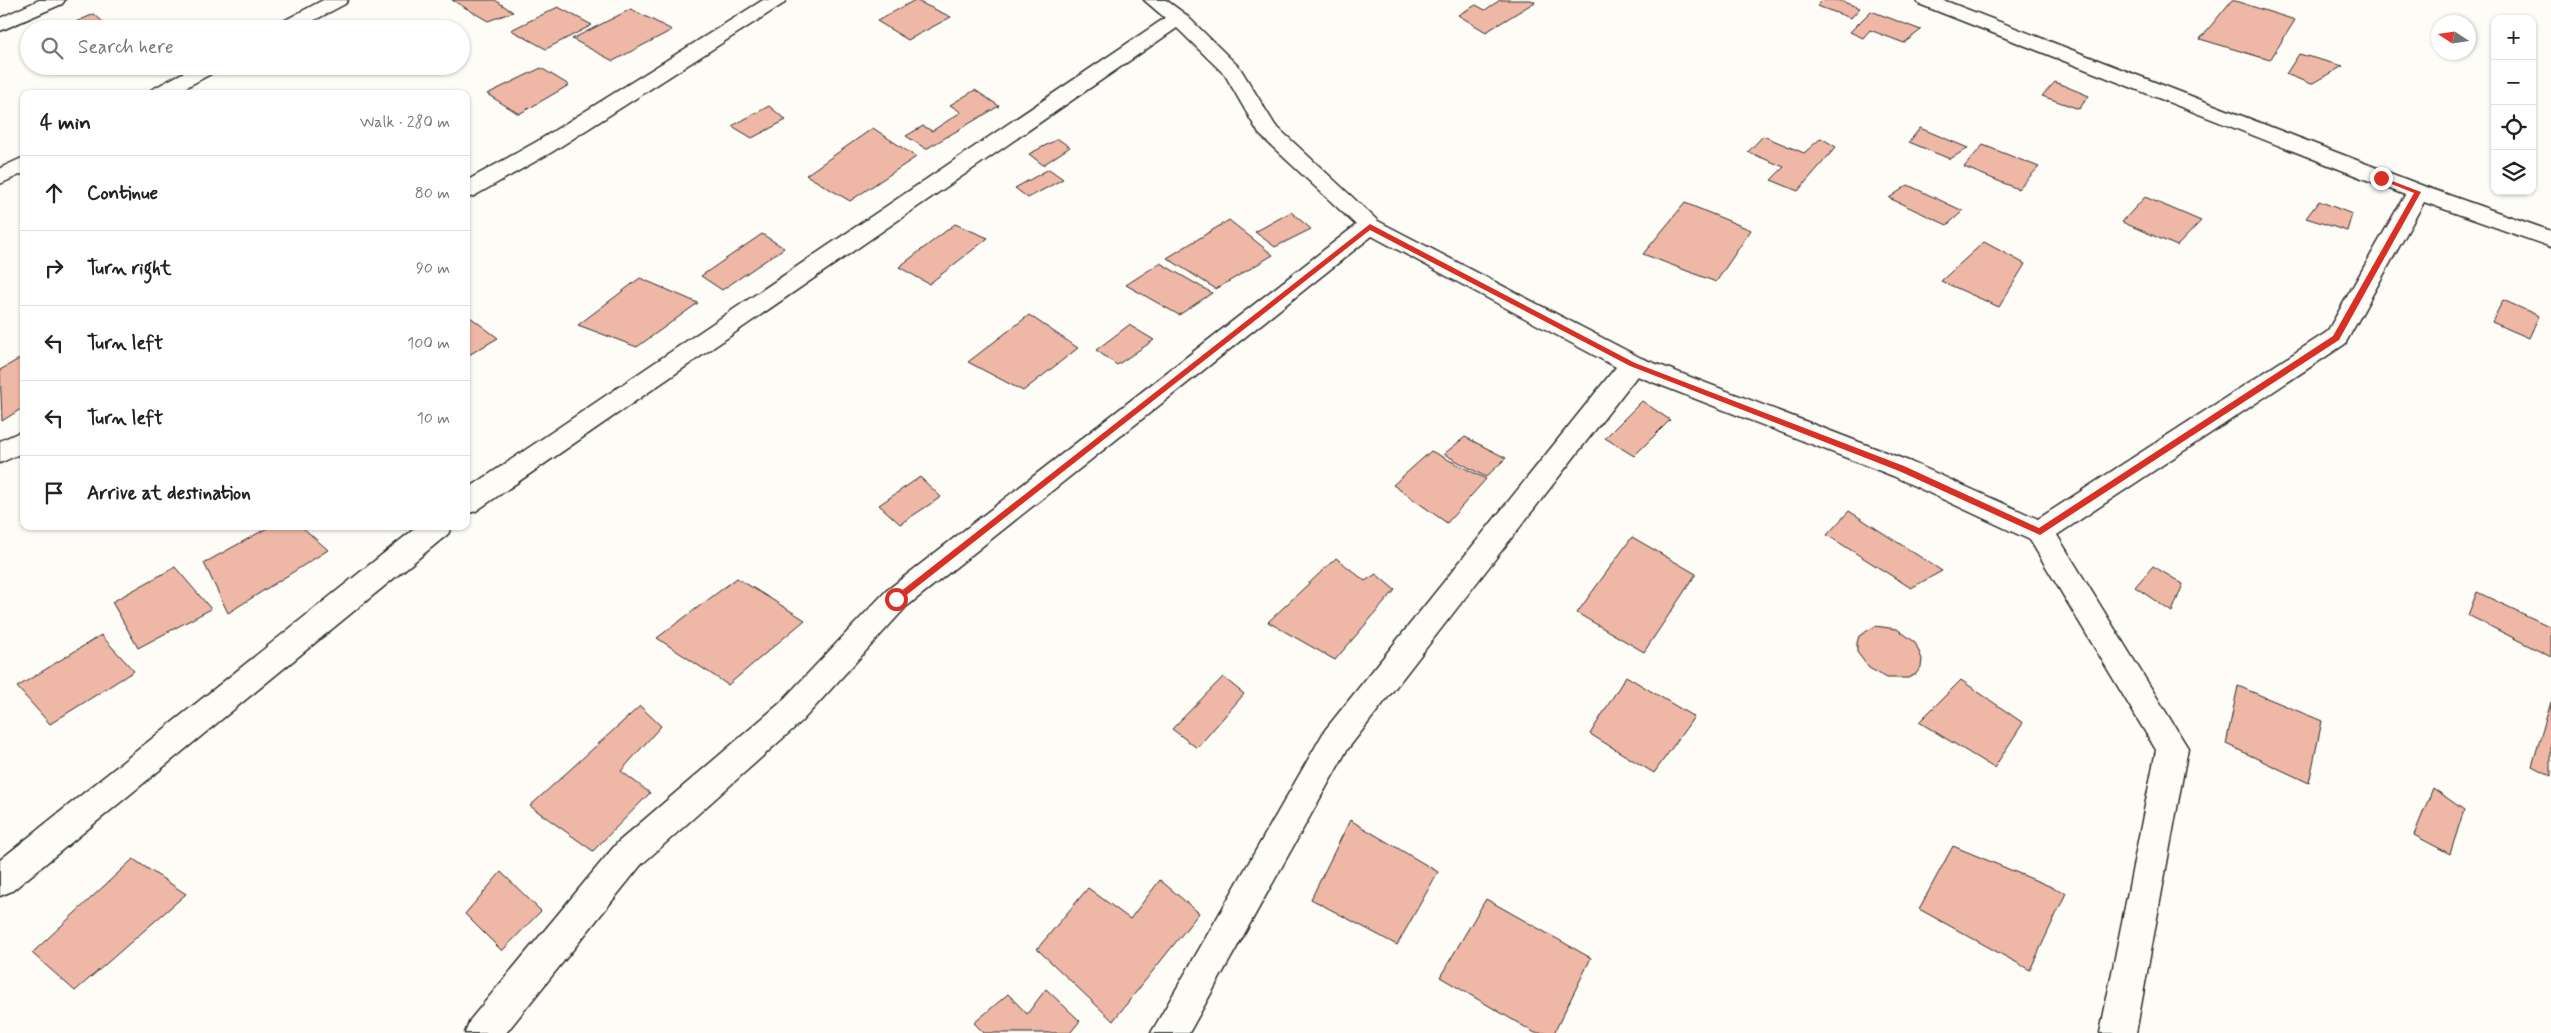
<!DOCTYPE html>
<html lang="en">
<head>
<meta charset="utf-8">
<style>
	body { margin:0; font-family:Mynerve,sans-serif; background:#f2f2f2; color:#222 }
	.controls { position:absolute; right:15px; top:15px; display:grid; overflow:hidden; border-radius:10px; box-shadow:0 1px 4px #0004 }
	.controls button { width:45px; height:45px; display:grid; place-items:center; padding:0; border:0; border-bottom:1px solid #e0e0e0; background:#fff; color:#222; font:25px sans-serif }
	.compass { position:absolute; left:2431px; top:15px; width:45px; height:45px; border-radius:50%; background:#fff; box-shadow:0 1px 4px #0004; rotate:282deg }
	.stop { position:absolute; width:15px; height:15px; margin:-11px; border:4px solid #d93025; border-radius:50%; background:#fff }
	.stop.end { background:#d93025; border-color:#fff; box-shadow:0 1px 5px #0008 }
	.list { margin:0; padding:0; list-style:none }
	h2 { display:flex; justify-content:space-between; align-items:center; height:65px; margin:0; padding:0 20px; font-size:21px }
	h2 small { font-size:16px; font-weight:400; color:#767676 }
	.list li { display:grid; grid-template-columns:32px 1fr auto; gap:15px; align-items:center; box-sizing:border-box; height:75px; padding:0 20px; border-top:1px solid #e0e0e0 }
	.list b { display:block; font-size:19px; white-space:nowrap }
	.list em { font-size:16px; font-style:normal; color:#767676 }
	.icon { flex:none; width:28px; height:28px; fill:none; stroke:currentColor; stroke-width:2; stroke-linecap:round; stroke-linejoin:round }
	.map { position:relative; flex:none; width:2551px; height:1033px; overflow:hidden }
	.search { position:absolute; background:#fff; box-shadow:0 1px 4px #0004; left:20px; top:20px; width:450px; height:55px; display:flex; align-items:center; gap:12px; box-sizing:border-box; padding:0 18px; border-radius:28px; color:#767676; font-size:19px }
	.panel { position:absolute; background:#fff; box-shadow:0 1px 4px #0004; left:20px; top:90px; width:450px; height:440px; border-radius:10px }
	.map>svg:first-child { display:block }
	.building { fill:#efb7a6; stroke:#2b2b2b }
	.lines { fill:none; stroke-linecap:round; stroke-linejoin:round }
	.street-casing { stroke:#2b2b2b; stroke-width:3 }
	.street { fill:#fdfcf7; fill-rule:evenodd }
	.route { fill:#d93025 }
</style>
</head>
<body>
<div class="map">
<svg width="2551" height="1033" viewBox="0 0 2551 1033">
	<rect width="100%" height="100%" fill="#fdfcf7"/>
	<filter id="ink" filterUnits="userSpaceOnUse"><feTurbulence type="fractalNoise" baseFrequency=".02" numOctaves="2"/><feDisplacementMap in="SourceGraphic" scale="10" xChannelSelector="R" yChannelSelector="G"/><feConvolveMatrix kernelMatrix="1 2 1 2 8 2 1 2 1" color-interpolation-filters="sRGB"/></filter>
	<g filter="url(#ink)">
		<path class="building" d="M 452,0 L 495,0 L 513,12 L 488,21 Z
			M 915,0 L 951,17 L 908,40 L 877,21 Z
			M 1500,0 L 1531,0 L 1535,2 L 1486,32 L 1458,15 L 1476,5 L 1485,10 Z
			M 1823,0 L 1838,0 L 1860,8 L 1851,18 L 1817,6 Z
			M 2232,0 L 2295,20 L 2270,60 L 2200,39 Z
			M 558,7 L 592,25 L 546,49 L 511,30 Z
			M 631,9 L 672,30 L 613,61 L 572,39 Z
			M 1871,11 L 1921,30 L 1904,43 L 1870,30 L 1863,38 L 1850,32 Z
			M 94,14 L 111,29 L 60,29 Z
			M 2299,54 L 2343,66 L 2311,84 L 2286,74 Z
			M 541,68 L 569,85 L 519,114 L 487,94 Z
			M 2055,82 L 2089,96 L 2079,109 L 2042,96 Z
			M 975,90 L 999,106 L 926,149 L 906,136 L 923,126 L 932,131 L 961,112 L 950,105 Z
			M 769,106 L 786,120 L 752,138 L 732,126 Z
			M 873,128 L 916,157 L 850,201 L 806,175 Z
			M 1920,128 L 1968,148 L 1950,159 L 1909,142 Z
			M 1763,136 L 1804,153 L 1821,138 L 1836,147 L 1798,191 L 1771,180 L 1784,167 L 1748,152 Z
			M 1058,139 L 1070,147 L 1043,165 L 1029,154 Z
			M 1983,145 L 2039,167 L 2018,189 L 1964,167 Z
			M 1049,169 L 1063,179 L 1028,198 L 1015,188 Z
			M 1908,185 L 1963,211 L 1947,225 L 1889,198 Z
			M 2145,197 L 2201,221 L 2177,246 L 2122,222 Z
			M 2319,201 L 2352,214 L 2347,231 L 2306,218 Z
			M 1685,203 L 1751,230 L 1716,282 L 1643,254 Z
			M 1291,212 L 1311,229 L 1275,247 L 1255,232 Z
			M 1229,220 L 1273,255 L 1216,289 L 1167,258 Z
			M 955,224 L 988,238 L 929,284 L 899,267 Z
			M 762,234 L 784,248 L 722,290 L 701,276 Z
			M 1984,242 L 2025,264 L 1999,307 L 1941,281 Z
			M 1160,263 L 1212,293 L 1179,315 L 1126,285 Z
			M 640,278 L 698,303 L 637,347 L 578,325 Z
			M 2503,300 L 2539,316 L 2529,338 L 2492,322 Z
			M 466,314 L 498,338 L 467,356 L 466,355 Z
			M 1029,315 L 1078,348 L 1023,391 L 968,362 Z
			M 1129,325 L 1154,340 L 1117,365 L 1096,350 Z
			M 24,356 L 24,407 L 2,421 L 0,370 Z
			M 1642,401 L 1670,420 L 1634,456 L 1605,438 Z
			M 1465,437 L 1506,458 L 1486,477 L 1444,454 Z
			M 1431,451 L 1486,479 L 1447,523 L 1393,485 Z
			M 920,477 L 941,497 L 900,524 L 879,505 Z
			M 1849,511 L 1942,571 L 1911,588 L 1827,535 Z
			M 271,526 L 301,526 L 328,550 L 228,613 L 204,563 Z
			M 1632,537 L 1696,574 L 1644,652 L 1577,613 Z
			M 1336,558 L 1365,581 L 1376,574 L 1395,590 L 1335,660 L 1268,622 Z
			M 2153,566 L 2183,584 L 2172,612 L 2135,587 Z
			M 175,567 L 211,609 L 138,648 L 112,602 Z
			M 737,578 L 805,620 L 728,685 L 657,638 Z
			M 2477,592 L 2551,627 L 2551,657 L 2468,615 Z
			M 1875,626 L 1897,629 L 1915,642 L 1922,659 L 1921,667 L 1916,674 L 1908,678 L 1887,678 L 1869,668 L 1857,652 L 1857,643 L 1859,636 Z
			M 101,635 L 134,671 L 50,724 L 17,687 Z
			M 1626,676 L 1694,717 L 1654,773 L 1590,734 Z
			M 1223,677 L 1244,694 L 1197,748 L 1172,729 Z
			M 1961,680 L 2023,723 L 1994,768 L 1919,722 Z
			M 2238,686 L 2322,721 L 2309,783 L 2226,744 Z
			M 2551,702 L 2551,776 L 2532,766 Z
			M 640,706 L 661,726 L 621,771 L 650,793 L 593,851 L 530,806 Z
			M 2433,788 L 2464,810 L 2450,854 L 2414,835 Z
			M 1350,820 L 1438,872 L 1397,945 L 1311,899 Z
			M 1953,846 L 2066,893 L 2030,970 L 1919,909 Z
			M 133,859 L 186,894 L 75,991 L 32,953 Z
			M 501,872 L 541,911 L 502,951 L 465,914 Z
			M 1160,880 L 1199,913 L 1113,1021 L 1037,949 L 1088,888 L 1130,919 Z
			M 1486,899 L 1591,958 L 1554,1033 L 1535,1033 L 1440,977 Z
			M 1046,989 L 1080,1021 L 1070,1033 L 984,1033 L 974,1023 L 1008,994 L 1027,1014 Z"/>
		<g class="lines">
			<g class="street-casing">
				<path id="street" d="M 39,0 L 65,0 L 62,4 L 0,31 L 0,18 Z
					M 323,0 L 348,0 L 345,4 L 298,29 L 273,29 L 276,25 Z
					M 763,0 L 786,0 L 783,4 L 552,152 L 474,196 L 466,198 L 466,181 L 536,142 Z
					M 1144,0 L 1166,0 L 1185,14 L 1240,68 L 1275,125 L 1378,221 L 1641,358 L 1911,462 L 2038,519 L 2327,332 L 2405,195 L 1919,4 L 1916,0 L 1943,0 L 2426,187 L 2551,231 L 2551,247 L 2424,202 L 2345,344 L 2057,535 L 2188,748 L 2136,1033 L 2100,1033 L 2156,750 L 2030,540 L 1893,476 L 1637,376 L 1347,750 L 1189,1033 L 1151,1033 L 1325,730 L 1616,367 L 1372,236 L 906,607 L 801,722 L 641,865 L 506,1033 L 465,1033 L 470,1020 L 617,843 L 779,704 L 886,591 L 1356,225 L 1259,134 L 1225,75 L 1177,28 L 476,511 L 466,514 L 466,490 L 1165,18 Z
					M 195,66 L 221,66 L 218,70 L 174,94 L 148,94 L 151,90 Z
					M 24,157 L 24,173 L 0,184 L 0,168 Z
					M 24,430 L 24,452 L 0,463 L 0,441 Z
					M 418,526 L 452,526 L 448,534 L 12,891 L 0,896 L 0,860 Z"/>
			</g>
			<use href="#street" class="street"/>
		</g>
	</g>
	<path class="route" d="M 2379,176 L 2421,192 L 2339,340 L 2040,535 L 1899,471 L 1630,366 L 1370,230 L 899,601 L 896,602 L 891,599 L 1370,224 L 1635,363 L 1904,466 L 2039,528 L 2333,336 L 2414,193 L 2379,179 Z"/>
</svg>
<div class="controls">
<button>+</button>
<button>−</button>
<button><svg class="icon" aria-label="locate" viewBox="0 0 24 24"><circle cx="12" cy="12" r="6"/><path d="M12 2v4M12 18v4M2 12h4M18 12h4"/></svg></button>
<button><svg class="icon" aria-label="layers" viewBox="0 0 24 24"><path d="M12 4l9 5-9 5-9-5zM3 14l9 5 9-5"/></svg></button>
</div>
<svg class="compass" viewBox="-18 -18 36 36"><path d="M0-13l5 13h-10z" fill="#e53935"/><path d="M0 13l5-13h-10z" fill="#767676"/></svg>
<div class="stop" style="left:896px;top:599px"></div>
<div class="stop end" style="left:2381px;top:178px"></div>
<div class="search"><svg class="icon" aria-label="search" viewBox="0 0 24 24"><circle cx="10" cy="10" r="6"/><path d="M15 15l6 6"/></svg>Search here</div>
<section class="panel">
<h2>4 min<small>Walk · 280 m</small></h2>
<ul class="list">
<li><svg class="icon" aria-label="ahead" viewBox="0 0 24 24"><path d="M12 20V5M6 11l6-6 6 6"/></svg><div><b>Continue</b></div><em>80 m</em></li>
<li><svg class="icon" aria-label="right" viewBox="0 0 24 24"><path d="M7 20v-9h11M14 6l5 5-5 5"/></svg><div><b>Turn right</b></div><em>90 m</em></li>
<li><svg class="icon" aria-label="left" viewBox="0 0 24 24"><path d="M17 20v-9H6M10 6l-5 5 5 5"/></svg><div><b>Turn left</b></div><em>100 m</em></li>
<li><svg class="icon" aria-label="left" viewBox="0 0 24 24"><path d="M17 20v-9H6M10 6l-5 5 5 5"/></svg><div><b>Turn left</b></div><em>10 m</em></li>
<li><svg class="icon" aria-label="arrive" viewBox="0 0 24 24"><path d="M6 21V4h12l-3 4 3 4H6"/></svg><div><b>Arrive at destination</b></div></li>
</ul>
</section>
</div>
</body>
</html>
